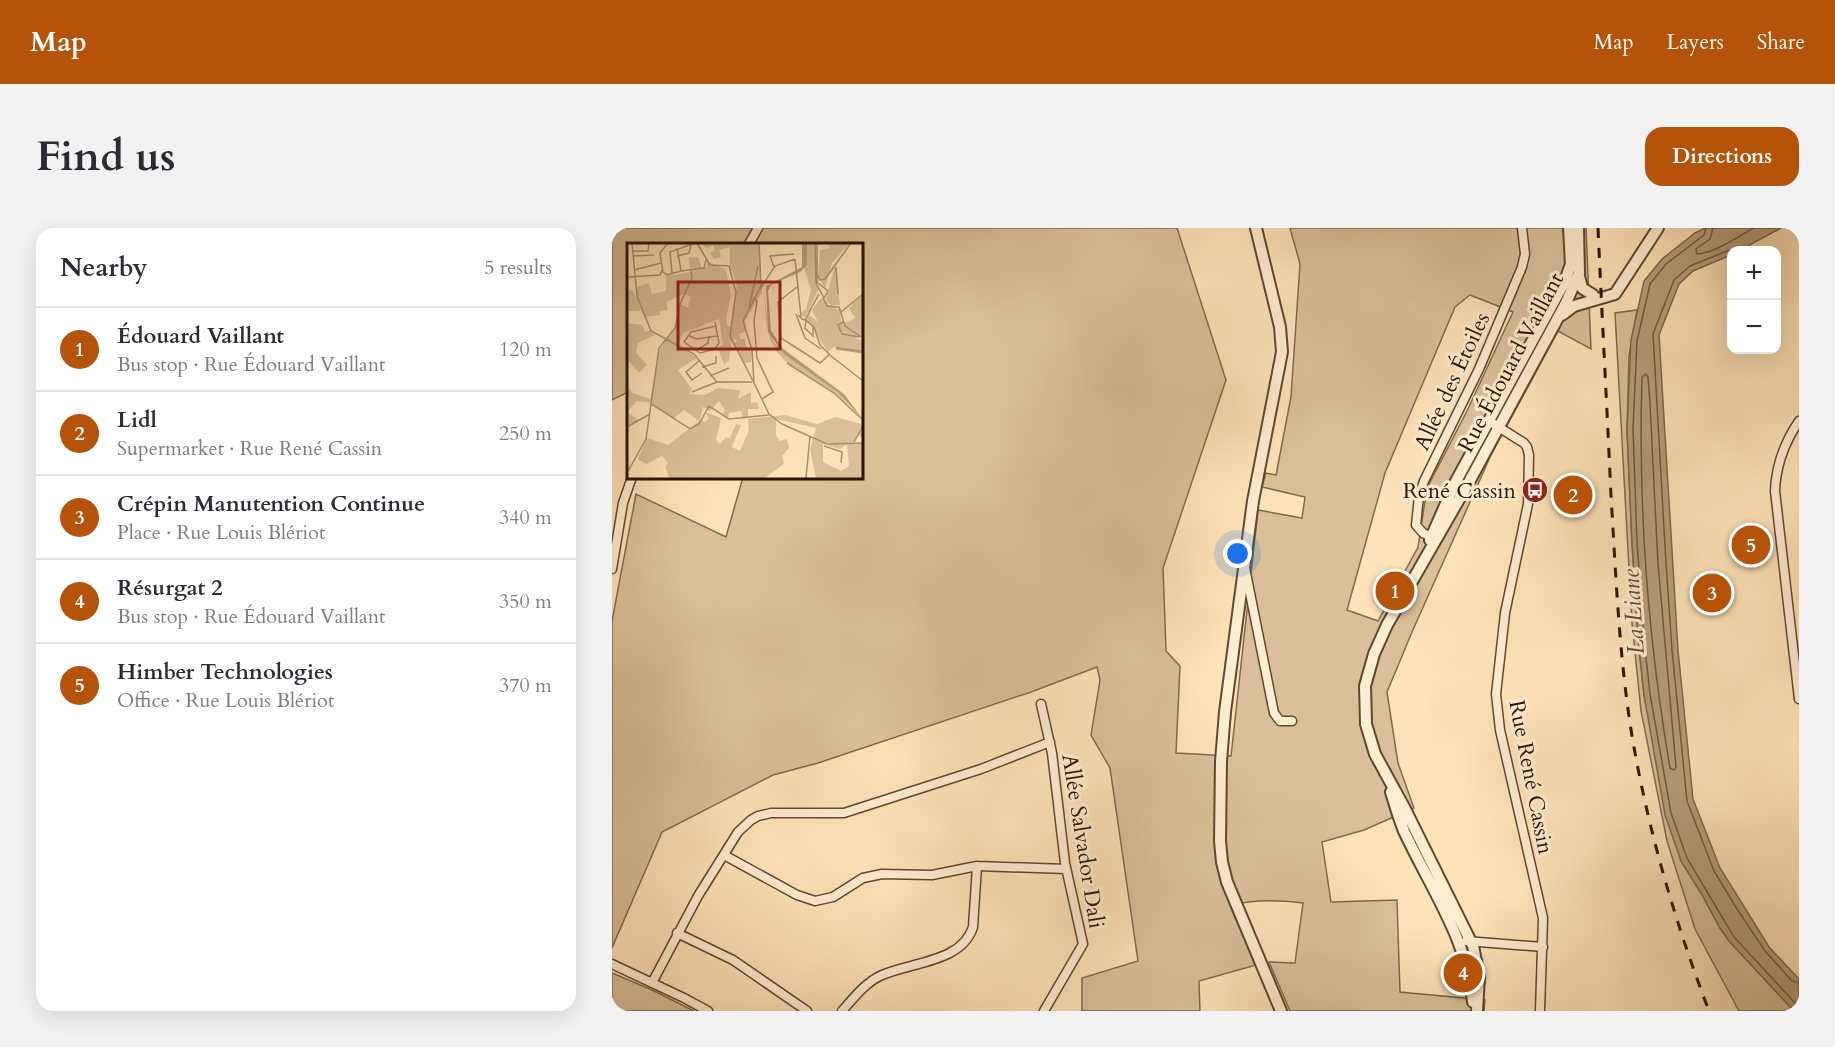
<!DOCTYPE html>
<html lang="en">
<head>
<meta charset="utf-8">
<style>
	body { margin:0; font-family:Cardo,serif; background:#f2f2f3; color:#2b2b33 }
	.controls { position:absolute; right:18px; top:18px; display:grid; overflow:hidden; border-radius:12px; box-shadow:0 6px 24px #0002 }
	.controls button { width:54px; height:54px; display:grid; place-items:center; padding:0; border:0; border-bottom:2px solid #e1e1e2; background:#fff; color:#2b2b33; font:30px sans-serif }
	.you { position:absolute; left:626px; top:326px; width:21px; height:21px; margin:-15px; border:4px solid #fff; border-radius:50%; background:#1a73e8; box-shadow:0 0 0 9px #1a73e833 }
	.badge { display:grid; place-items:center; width:39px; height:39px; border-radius:50%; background:#b45309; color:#fff; font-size:20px; font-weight:700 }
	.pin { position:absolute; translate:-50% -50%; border:3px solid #fff; box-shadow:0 2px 6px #0006 }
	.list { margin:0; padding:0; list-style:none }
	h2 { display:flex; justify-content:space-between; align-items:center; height:78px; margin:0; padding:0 24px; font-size:26px }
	h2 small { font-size:20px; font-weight:400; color:#7c7c81 }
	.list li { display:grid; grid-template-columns:39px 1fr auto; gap:18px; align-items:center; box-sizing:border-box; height:84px; padding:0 24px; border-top:2px solid #e1e1e2 }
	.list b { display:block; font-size:22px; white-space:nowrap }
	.list p { margin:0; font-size:20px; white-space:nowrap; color:#7c7c81 }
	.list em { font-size:20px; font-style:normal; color:#7c7c81 }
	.map { position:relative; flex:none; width:1187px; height:783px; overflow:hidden; border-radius:18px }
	header { display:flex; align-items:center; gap:36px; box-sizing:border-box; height:84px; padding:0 30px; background:#b45309; color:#fff }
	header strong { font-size:28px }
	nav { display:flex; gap:33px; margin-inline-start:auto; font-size:21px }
	.intro { display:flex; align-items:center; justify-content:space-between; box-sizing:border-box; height:144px; padding:0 36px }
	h1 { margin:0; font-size:42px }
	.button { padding:15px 27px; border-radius:18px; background:#b45309; color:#fff; font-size:21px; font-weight:700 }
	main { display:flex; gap:36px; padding:0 36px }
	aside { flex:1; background:#fff; border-radius:18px; box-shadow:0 6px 24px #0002 }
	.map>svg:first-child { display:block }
	.green { fill:#dac099; stroke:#806a4e; stroke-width:1.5; fill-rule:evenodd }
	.water { fill:#b69d7a; stroke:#7d674a; stroke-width:1.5 }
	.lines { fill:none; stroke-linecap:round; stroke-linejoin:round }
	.shore { stroke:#6e593e; stroke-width:1.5 }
	.minor-casing { stroke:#5d4830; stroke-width:11 }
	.tertiary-casing { stroke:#5d4830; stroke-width:14 }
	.minor { stroke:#ffedd1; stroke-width:8 }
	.tertiary { stroke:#ffedd1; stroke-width:10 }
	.rail { stroke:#271502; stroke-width:3; stroke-dasharray:10 10; stroke-linecap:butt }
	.labels { text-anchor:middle; stroke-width:6; stroke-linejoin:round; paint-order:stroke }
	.street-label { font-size:22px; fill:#271502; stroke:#ffedd1 }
	.poi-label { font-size:22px; fill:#271502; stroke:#ffedd1; text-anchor:end }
	.water-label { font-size:24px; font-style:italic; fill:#604b32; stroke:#ffedd1 }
	.inset-river { fill:none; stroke:#b69d7a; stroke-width:3 }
	.inset-road { fill:none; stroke:#a9916f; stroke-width:1.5 }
	.view { fill:#8f2418; fill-opacity:0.15; stroke:#8f2418; stroke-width:3 }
	.inset-edge { fill:none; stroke:#271502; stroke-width:3 }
</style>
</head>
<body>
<header>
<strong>Map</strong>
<nav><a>Map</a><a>Layers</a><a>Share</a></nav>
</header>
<div class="intro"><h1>Find us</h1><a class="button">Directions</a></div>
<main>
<aside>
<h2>Nearby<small>5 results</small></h2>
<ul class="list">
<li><span class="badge">1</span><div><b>Édouard Vaillant</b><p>Bus stop · Rue Édouard Vaillant</p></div><em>120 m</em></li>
<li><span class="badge">2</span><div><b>Lidl</b><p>Supermarket · Rue René Cassin</p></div><em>250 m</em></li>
<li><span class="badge">3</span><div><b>Crépin Manutention Continue</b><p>Place · Rue Louis Blériot</p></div><em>340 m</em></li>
<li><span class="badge">4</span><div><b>Résurgat 2</b><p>Bus stop · Rue Édouard Vaillant</p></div><em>350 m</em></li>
<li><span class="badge">5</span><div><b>Himber Technologies</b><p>Office · Rue Louis Blériot</p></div><em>370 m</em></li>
</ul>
</aside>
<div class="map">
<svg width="1187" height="783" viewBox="0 0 1187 783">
	<rect width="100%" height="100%" fill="#ffe3b8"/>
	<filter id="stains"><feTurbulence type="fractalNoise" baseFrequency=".00333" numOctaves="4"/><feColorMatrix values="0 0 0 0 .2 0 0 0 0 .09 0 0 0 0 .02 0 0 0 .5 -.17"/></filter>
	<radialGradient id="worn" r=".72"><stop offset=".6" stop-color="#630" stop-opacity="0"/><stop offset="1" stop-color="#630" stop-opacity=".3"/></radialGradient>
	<path class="green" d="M 0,0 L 565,0 L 614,152 L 551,340 L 554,423 L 568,438 L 564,525 L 619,528 L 646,282 L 690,290 L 693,269 L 650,259 L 654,245 L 664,247 L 679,169 L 688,36 L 678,0 L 974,0 L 979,121 L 946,103 L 879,227 L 800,404 L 775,464 L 786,535 L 802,580 L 752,602 L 710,614 L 719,674 L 785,672 L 788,764 L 873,772 L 872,783 L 678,783 L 657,734 L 683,735 L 691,675 C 666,672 641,671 618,678 L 644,737 L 587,753 L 588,783 L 470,783 L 470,750 L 526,733 L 498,540 L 479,507 L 488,452 L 485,439 L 419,464 L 206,535 L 161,547 L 50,604 L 0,720 L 0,393 L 24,266 L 114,309 L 131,249 L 249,249 L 249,16 L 16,16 L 16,164 L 0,172 ZM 858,67 L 901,84 L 855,183 L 815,260 L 806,319 L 766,393 L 735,382 L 773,245 L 843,79 Z
		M 1025,82 L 1017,128 L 1015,202 L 1020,315 L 1026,411 L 1032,467 L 1069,633 L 1089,665 L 1108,700 L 1117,713 L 1182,783 L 1127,783 L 1083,701 L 1055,613 L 1029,483 L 1020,395 L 1003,85 Z
		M 0,745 L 40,762 L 82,783 L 0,783 Z"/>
	<path class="water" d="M 1093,0 L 1169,0 L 1128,22 L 1120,22 L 1119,27 L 1081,43 L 1067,56 L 1047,107 L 1066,422 L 1081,571 L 1108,640 L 1157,719 L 1187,751 L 1187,783 L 1182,783 L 1117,713 L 1108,700 L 1089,665 L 1069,633 L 1053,587 L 1032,467 L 1026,411 L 1020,315 L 1015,202 L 1019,112 L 1032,53 L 1050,31 L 1083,5 Z"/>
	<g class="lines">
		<path class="shore" d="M 1094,0 L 1092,7 L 1054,36 L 1038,56 L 1025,113 L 1021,201 L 1025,314 L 1032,411 L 1038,466 L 1059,585 L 1075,630 L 1122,709 L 1184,776 L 1186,783
			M 1101,0 L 1098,11 L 1084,21 L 1085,26 C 1106,24 1124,9 1142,0
			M 1120,22 L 1115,23 L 1078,38 L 1062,52 L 1041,106 L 1054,335 L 1060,422 L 1075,573 L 1102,643 L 1125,681 L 1153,723 L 1180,753 L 1187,755
			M 1034,146 L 1036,149 L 1038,175 L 1046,336 L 1064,539 L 1062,542 L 1058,540 C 1036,411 1026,279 1030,149 Z"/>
		<g class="minor-casing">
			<path id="minor" d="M 137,16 L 146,0
				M 877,193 L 912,215 L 915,219 L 917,227 L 916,276 L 893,385 L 884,466 L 888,502 L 931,690 L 928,783
				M 1187,193 C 1172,215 1164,237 1163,263 L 1187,471
				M 824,311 L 811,305 L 804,297 L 807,268 L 812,253 L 867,141 L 910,39 L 913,26 L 910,0
				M 633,340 L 662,485 L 668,493 L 680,493
				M 0,341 L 11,275 L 20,249
				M 429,476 L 440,525 L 453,635 L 471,716 L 432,783
				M 112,627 L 185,667 L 203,673 L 221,669 L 251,650 L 270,646 L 320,647 L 365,638 L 454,641
				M 65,705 L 121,732 L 195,783
				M 854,713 L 931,719
				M 0,736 L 72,770 L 96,783
				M 40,755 L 86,668 L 126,604 L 139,592 L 146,588 L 159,585 L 232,585 L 369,541 L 438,514
				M 230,783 C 241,771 253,755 268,748 C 297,734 350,735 361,699 L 365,638"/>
		</g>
		<g class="tertiary-casing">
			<path id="tertiary" d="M 644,0 L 668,99 L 670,124 L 641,273 L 613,484 L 609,533 L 608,613 L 610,634 L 615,654 L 669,783
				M 967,48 L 970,60 L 981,67
				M 950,87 L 962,78 L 1003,66 L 1046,0
				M 818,312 L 843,255 L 953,53 L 959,36 L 957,0
				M 779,564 C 783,577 787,591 792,603 C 818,659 856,712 861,774
				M 865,783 L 867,748 L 861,718 L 793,581 L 763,526 L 754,496 L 753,458 L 762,426 L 775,397 L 857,254 L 954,75 L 967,45 L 966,0"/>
		</g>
		<use href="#minor" class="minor"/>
		<use href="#tertiary" class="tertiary"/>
		<path class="rail" d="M 986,0 C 990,89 995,179 999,268 C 1004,348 1007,428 1020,508 C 1036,602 1063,694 1097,783"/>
	</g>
	<defs>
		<g id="bus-disc" transform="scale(1.35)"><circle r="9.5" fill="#8f2418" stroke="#ffedd1"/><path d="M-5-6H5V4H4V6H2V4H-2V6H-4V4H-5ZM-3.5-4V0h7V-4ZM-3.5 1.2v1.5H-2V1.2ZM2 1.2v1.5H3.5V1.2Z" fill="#fff"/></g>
	</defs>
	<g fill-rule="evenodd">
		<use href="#bus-disc" x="923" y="262"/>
	</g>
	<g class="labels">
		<g class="street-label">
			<text transform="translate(898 134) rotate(-62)" y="8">Rue Édouard Vaillant</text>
			<text transform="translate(839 153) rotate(-65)" y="8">Allée des Étoiles</text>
			<text transform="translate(920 549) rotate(79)" y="8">Rue René Cassin</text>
			<text transform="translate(472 613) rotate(81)" y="8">Allée Salvador Dali</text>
		</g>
		<g class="poi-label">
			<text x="904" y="270">René Cassin</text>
		</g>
		<g class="water-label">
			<text transform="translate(1021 384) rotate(-94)" y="8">La Liane</text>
		</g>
	</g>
	<g transform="translate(15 15)">
		<rect width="236" height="236" fill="#ffe3b8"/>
		<path d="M 73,0 L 132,0 L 135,49 L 118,78 L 120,88 L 112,91 L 113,96 L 118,96 L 119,104 L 126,105 L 124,119 L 117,120 L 107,101 L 110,97 L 105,96 L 102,117 L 97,122 L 91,105 L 96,101 L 92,76 L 56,90 L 51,102 L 70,115 L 51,127 L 65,146 L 62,151 L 78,152 L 91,145 L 113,147 L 111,156 L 124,149 L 124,160 L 130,159 L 132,166 L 121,166 L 121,174 L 116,176 L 114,168 L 102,170 L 101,175 L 95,173 L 98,167 L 92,158 L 83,168 L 76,164 L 73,177 L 78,179 L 82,175 L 78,169 L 94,175 L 89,197 L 93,201 L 99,194 L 103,195 L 109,181 L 114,182 L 105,204 L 113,208 L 122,187 L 121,176 L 158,172 L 190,181 L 208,174 L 235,181 L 235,194 L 230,192 L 228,199 L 235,201 L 235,235 L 189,235 L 183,207 L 189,185 L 149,176 L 149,192 L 153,198 L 160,196 L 162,205 L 155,213 L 157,221 L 138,235 L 42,235 L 38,223 L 41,220 L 35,213 L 19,221 L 11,216 L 20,195 L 41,202 L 72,178 L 57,167 L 46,176 L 25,160 L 10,158 L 0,169 L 12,177 L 0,183 L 0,143 L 6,150 L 23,156 L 33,106 L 48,86 L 53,61 L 61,65 L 64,54 L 57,51 L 39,59 L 41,67 L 33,68 L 33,72 L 17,74 L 14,68 L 0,68 L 0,48 L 5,47 L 10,56 L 10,44 L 22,40 L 25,51 L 39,48 L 39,33 L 63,29 L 62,15 L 71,14 L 75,25 L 80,24 L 80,18 L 99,27 L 104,52 L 99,75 L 100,83 L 104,84 L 106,63 L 110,62 L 107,61 L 110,42 L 103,23 L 103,4 L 92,7 L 94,14 L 87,16 L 83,10 L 88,7 L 86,2 L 80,5 ZM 196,201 L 212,206 L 220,202 L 222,223 L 214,228 L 196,219 ZM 180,0 L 187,0 L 191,47 L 178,76 L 174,70 L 179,66 L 184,47 L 177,25 ZM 199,0 L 222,1 L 205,20 L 198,45 L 191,33 L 193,7 L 203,5 ZM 208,22 L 213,62 L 201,62 L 199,56 ZM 137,46 L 141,86 L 147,100 L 210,149 L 233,176 L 208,151 L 162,122 L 149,108 L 144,98 L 139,80 ZM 235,52 L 235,94 L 230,94 L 230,97 L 235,96 L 235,110 L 207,104 L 201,109 L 180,77 L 182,72 L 191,79 L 185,67 L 194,55 L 213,68 L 214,80 L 223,78 L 228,75 L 222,65 ZM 0,80 L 15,82 L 18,89 L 23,87 L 27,92 L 11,100 L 9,110 L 20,122 L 12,130 L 0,116 Z" fill="#dac099" fill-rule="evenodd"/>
		<path d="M 175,0 L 180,0 L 180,22 L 173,29 L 144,42 L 141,48 L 144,87 L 155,105 L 217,151 L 235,175 L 210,149 L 157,111 L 141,89 L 139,43 L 175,24 Z" fill="#b69d7a"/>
		<path class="inset-river" d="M 209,105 L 236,109"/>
		<path class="inset-road" d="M 5,0 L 10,53 L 24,88 L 67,111 L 90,139 L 125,139M 41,0 L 33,10 L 36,29 L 40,32 L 54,28M 70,0 L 83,22 L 102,23 L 109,49 L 103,93 L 127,140M 188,0 L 189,40 L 197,55 L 201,48 L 190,39 L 190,0M 50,5 L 54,28M 5,8 L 21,8 L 22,0M 6,13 L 27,12M 50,13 L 62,10 L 64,2M 168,16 L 174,74M 147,24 L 143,13 L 167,11M 209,24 L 211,51M 7,27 L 34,20M 54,28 L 77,25 L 79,17M 45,30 L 43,9 L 68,0M 190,32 L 193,37 L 198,36 L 224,0M 0,34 L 33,32 L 35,27M 170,44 L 151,59 L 154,95 L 193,120 L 202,112M 133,46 L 148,23 L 168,16M 126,55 L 130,58 L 127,78 L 130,115 L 146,149 L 135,156M 196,55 L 200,63 L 212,64 L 218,83 L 236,95M 122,65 L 131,23M 182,69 L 192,51M 214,69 L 236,51M 169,71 L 178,95 L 194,106M 171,72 L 175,76 L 178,77 L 180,78 L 182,80 L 186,83 L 186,93 L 178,85 L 179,78 L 179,76 L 184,66M 216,79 L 211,82 L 215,91 L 233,94M 187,84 L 193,102 L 205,114M 61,92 L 69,96 L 90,93M 57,99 L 73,110 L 88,106 L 92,100 L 88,79M 57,99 L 64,89 L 89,83M 125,106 L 127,140M 70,107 L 81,100 L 82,93M 125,107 L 116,78 L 134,43 L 132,0M 204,113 L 236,138M 72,118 L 59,129 L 65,137 L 75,130M 160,120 L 207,150 L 236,177M 75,124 L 89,120 L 89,113M 83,133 L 102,125M 127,140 L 142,171 L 155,181 L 200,201 L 236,200M 65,149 L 90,139M 23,160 L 63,186 L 72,181 L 82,163 L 102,176 L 142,172M 0,184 L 23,171M 227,199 L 236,183M 197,203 L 215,209 L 214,220M 0,230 L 19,196 L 32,105 L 48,85 L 53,61 L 65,35 L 64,28M 179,235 L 183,193"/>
		<path class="view" d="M 51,39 L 153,39 L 153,106 L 51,106 Z"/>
		<rect width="236" height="236" class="inset-edge"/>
	</g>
	<rect width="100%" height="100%" filter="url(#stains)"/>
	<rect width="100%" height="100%" fill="url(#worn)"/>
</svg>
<div class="controls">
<button>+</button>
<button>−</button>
</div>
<div class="you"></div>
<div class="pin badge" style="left:783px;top:363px">1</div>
<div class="pin badge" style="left:961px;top:267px">2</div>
<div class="pin badge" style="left:1100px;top:365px">3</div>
<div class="pin badge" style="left:851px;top:745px">4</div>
<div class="pin badge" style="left:1139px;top:317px">5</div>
</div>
</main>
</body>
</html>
